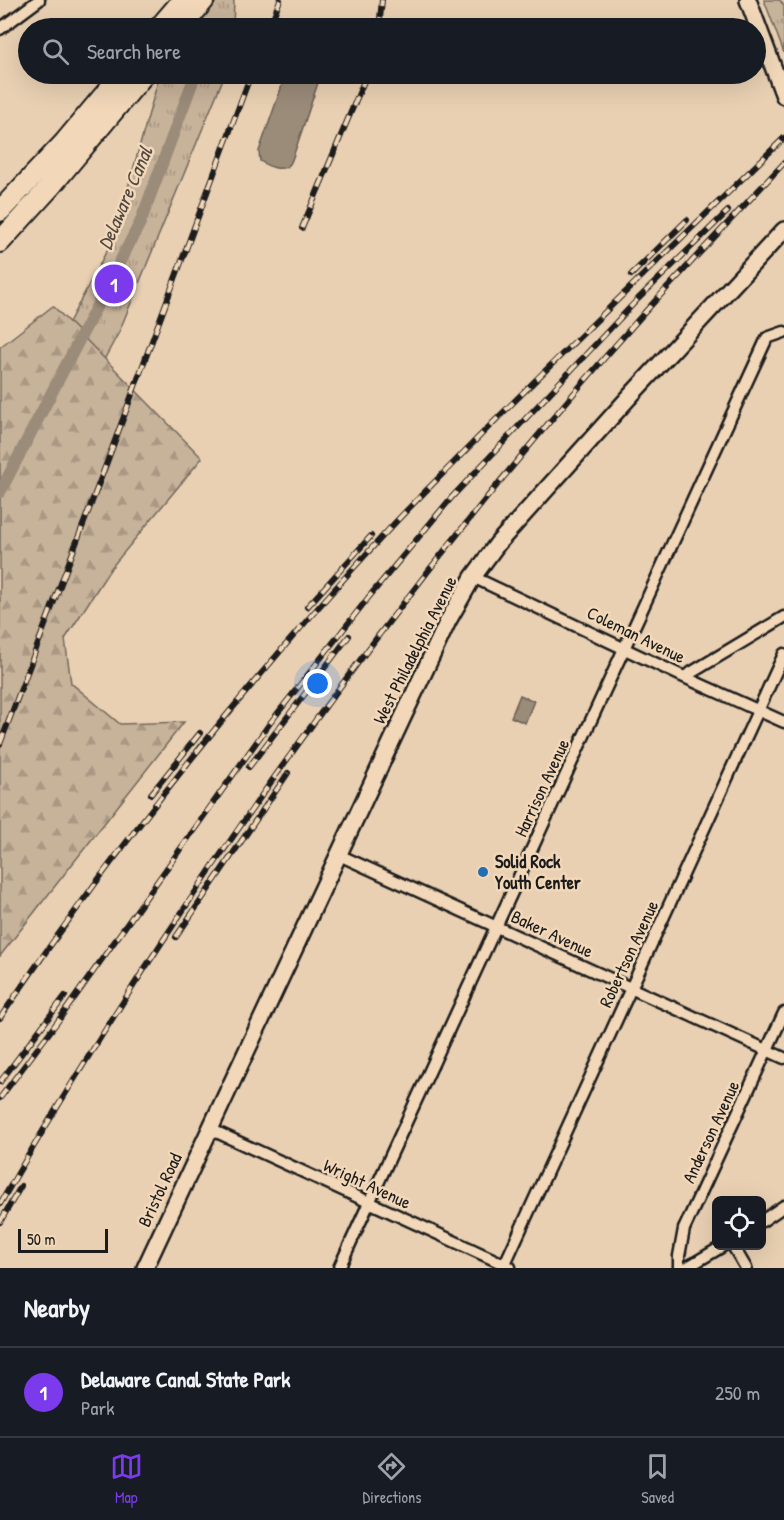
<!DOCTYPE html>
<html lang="en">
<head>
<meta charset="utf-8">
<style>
	body { margin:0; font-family:"Patrick Hand",sans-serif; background:#242831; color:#f1f3f6 }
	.controls { position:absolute; right:18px; bottom:18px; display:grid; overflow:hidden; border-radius:9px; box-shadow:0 6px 24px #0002 }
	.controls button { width:54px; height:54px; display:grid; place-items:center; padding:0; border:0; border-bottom:2px solid #363941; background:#171b24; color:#f1f3f6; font:30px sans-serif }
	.scale { position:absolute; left:18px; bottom:15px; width:90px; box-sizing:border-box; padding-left:6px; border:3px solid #1c1c1c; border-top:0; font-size:16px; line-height:21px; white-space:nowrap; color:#1c1c1c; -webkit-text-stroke:4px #f2d8b9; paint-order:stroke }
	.you { position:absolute; left:318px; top:684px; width:21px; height:21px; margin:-15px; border:4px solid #fff; border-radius:50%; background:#1a73e8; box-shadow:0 0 0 9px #1a73e833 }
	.badge { display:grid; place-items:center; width:39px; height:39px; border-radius:50%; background:#7c3aed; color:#fff; font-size:20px; font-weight:700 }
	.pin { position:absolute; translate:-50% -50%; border:3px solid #fff; box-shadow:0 2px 6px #0006 }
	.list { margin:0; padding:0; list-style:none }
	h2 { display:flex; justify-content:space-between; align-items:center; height:78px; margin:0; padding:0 24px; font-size:26px }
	h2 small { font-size:20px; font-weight:400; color:#9ea1a6 }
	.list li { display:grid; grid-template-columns:39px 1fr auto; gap:18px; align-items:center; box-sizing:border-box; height:90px; padding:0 24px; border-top:2px solid #363941 }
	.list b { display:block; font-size:22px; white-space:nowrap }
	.list p { margin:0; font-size:20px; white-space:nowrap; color:#9ea1a6 }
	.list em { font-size:20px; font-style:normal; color:#9ea1a6 }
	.icon { flex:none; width:33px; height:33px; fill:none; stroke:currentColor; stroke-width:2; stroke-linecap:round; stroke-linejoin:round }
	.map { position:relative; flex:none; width:784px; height:1268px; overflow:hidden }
	.search { position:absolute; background:#171b24; box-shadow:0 6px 24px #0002; left:18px; right:18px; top:18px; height:66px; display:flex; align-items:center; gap:15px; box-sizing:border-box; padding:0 21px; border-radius:33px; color:#9ea1a6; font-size:22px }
	.sheet { height:168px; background:#171b24 }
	nav { display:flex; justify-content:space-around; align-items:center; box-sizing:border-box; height:84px; border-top:2px solid #363941; background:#171b24; font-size:16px; color:#9ea1a6 }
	nav a { display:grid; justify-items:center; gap:3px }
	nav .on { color:#7c3aed }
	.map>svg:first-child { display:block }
	.grass { fill:url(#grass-tufts); stroke:#72675b; stroke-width:1.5 }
	.forest { fill:url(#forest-firs); stroke:#72675b; stroke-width:1.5 }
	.water { fill:#9b8b79; stroke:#685f54; stroke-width:1.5 }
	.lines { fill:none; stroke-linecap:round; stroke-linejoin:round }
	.canal { stroke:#9b8b79; stroke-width:12 }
	.street-casing { stroke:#1c1c1c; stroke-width:15 }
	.secondary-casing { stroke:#1c1c1c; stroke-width:20 }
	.highway-casing { stroke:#1c1c1c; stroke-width:24 }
	.street { stroke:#f2d8b9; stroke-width:10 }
	.secondary { stroke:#f2d8b9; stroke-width:15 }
	.highway { stroke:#f2d8b9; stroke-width:20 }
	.rail-casing { stroke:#1c1c1c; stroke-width:6 }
	.rail { stroke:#f2d8b9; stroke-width:4; stroke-dasharray:11; stroke-linecap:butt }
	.poi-dot { fill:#1f6fb2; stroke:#f2d8b9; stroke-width:2 }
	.labels { text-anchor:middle; stroke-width:5; stroke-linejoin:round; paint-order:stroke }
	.street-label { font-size:18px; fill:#1c1c1c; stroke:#f2d8b9 }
	.poi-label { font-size:18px; font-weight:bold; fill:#1c1c1c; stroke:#f2d8b9; text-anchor:start }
	.water-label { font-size:20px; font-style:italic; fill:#4f4841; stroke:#f2d8b9 }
</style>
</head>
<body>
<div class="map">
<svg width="784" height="1268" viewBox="0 0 784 1268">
	<defs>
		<pattern id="grass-tufts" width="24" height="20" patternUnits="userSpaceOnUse" patternTransform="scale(1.5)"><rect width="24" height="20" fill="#c7b29a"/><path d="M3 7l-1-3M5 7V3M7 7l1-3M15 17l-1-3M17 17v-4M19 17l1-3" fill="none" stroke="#aa9884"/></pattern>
		<pattern id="forest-firs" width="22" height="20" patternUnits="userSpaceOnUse" patternTransform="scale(1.5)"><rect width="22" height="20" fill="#c7b29a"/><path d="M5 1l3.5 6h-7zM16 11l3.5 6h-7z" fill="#aa9884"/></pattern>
	</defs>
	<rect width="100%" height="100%" fill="#e9d0b3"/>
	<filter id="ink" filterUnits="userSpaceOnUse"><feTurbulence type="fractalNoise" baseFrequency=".0167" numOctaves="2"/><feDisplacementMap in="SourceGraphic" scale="12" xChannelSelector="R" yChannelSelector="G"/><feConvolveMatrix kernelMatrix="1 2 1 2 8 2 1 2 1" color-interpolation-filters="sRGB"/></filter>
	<g filter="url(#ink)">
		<path class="grass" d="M 181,0 L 234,0 L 233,28 L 173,28 Z
			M 764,0 L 780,0 L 784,6 L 784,53 Z
			M 160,74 L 225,74 L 119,332 L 0,553 L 0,453 L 114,237 Z"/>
		<path class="forest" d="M 53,306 L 202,458 L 111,568 L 65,639 L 71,683 L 120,724 L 184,722 L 0,956 L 0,347 Z"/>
		<path class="water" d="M 286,74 L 321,74 L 294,154 C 293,157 292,161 290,164 C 282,173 267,166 260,161 L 259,151 Z
			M 520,695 L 534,701 L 525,723 L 511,717 Z"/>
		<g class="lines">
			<path class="canal" d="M 0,492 L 140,223 L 193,81 L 194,74"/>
			<g class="street-casing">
				<path id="street" d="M 0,29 L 39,0
					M 473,577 L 684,677 L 784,722
					M 684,677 L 784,617
					M 339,855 L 784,1058
					M 210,1129 L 510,1267
					M 762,1221 L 784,1206
					M 733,1246 L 746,1268
					M 339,1268 L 767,338 L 784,332
					M 503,1268 L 784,654
					M 679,1268 L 679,1256 L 684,1229 L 784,1013
					M 686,1268 L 723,1246"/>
			</g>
			<g class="secondary-casing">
				<path id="secondary" d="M 748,0 L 784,96
					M 145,1268 L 448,621 L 473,577 L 498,543 L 632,394 L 784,230"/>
			</g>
			<g class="highway-casing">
				<path id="highway" d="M 159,28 L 183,0
					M 181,28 L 204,0
					M 0,211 L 65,142 L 122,74
					M 0,242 L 50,187 L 144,74"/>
			</g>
			<use href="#street" class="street"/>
			<use href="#secondary" class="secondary"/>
			<use href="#highway" class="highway"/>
			<g class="rail-casing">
				<path id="rail" d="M 269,28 L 280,0
					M 379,28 L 382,0
					M 302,228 L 367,74
					M 631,275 L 687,220
					M 307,607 L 371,536
					M 0,744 L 107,462 L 251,74
					M 249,767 L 349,636
					M 151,794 L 200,733
					M 176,937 L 288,773
					M 0,1018 C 118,844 249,680 392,526 C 416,500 442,475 466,450 C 570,344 678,242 784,138
					M 0,1082 L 65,996
					M 0,1098 L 58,1021 L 270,723 L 368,598 L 452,497 L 638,299 L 728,211
					M 0,1204 C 51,1115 106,1027 162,942 C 307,721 469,509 645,312 C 661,294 678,277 694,259 C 724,227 754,195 784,163
					M 0,1222 L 21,1186"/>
			</g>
			<use href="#rail" class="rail"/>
		</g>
	</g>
	<circle class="poi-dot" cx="483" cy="872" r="6"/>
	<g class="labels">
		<g class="street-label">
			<text transform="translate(636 635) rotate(26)" y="6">Coleman Avenue</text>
			<text transform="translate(415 650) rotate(-63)" y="6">West Philadelphia Avenue</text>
			<text transform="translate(542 788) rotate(-65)" y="6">Harrison Avenue</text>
			<text transform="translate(552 934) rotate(25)" y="6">Baker Avenue</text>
			<text transform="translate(629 954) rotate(-65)" y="6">Robertson Avenue</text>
			<text transform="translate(711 1132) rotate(-65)" y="6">Anderson Avenue</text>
			<text transform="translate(367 1184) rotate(25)" y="6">Wright Avenue</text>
			<text transform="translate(160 1190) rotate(-65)" y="6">Bristol Road</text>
		</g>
		<g class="poi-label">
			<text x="495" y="868">Solid Rock<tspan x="495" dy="21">Youth Center</tspan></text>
		</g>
		<g class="water-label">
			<text transform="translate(125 198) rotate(-67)" y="7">Delaware Canal</text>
		</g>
	</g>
</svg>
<div class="controls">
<button><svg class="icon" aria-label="locate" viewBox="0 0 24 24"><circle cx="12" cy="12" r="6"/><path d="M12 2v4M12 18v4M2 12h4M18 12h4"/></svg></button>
</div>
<div class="scale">50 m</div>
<div class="you"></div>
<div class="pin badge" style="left:114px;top:284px">1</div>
<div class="search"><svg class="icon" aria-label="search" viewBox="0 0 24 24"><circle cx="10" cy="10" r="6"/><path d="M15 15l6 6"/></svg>Search here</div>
</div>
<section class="sheet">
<h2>Nearby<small></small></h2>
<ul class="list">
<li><span class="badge">1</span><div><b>Delaware Canal State Park</b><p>Park</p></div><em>250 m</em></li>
</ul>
</section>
<nav>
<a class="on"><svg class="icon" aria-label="map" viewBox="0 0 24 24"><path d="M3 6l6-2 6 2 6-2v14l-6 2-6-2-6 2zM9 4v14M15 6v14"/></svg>Map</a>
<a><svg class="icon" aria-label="directions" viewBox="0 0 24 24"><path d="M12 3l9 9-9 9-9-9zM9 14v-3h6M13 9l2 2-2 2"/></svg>Directions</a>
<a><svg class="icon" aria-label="saved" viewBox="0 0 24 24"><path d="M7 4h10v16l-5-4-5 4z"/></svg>Saved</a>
</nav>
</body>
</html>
